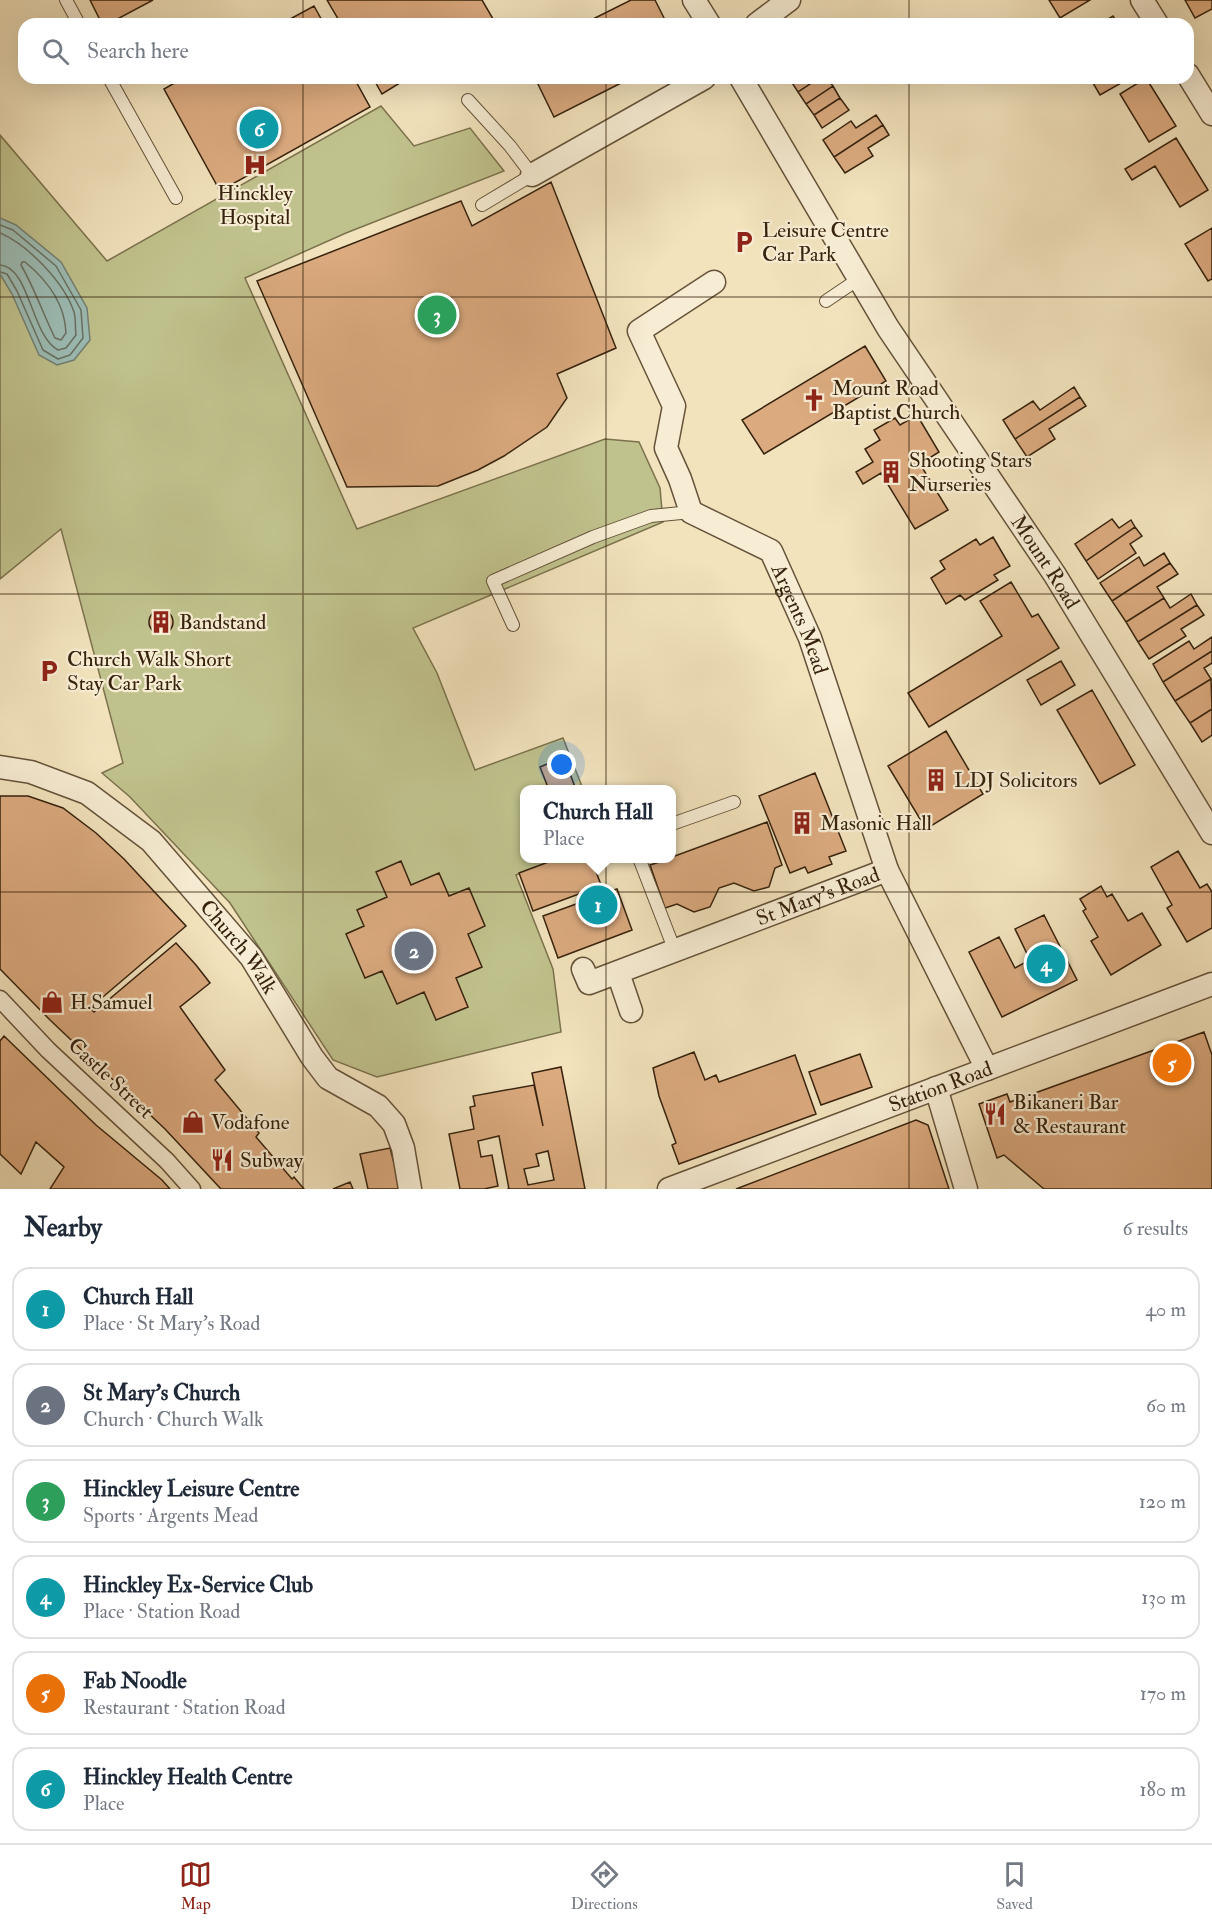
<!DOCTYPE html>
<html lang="en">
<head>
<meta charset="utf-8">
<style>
	body { margin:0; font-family:"IM FELL Double Pica",serif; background:#f6f6f7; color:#1f2937 }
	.you { position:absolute; left:562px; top:765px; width:21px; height:21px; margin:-15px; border:4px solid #fff; border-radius:50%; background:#1a73e8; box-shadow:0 0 0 9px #1a73e833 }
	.badge { display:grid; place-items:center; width:39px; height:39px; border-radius:50%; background:#8f2418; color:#fff; font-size:20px; font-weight:700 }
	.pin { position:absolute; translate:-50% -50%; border:3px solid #fff; box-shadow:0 2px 6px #0006 }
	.popup { position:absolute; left:520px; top:785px; width:156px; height:78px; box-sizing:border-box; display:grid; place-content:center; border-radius:12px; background:#fff; filter:drop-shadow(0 2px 4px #0005); font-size:20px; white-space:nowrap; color:#747a83 }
	.popup b { font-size:22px; color:#1f2937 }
	.popup::after { content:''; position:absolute; left:50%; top:100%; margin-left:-12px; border:12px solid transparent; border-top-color:#fff }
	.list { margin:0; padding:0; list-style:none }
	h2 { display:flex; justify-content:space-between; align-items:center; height:78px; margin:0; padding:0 24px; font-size:26px }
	h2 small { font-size:20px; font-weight:400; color:#747a83 }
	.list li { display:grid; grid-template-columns:39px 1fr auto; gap:18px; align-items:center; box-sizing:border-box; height:84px; margin:0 12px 12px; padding:0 12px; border:2px solid #e0e1e3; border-radius:18px }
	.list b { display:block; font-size:22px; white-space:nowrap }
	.list p { margin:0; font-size:20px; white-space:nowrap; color:#747a83 }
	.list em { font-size:20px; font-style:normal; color:#747a83 }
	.icon { flex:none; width:33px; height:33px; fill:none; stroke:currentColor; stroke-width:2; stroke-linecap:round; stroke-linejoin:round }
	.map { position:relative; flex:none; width:1212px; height:1189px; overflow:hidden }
	.search { position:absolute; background:#fff; box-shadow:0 6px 24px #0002; left:18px; right:18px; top:18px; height:66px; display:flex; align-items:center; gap:15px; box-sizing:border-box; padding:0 21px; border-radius:18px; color:#747a83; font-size:22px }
	.sheet { height:654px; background:#fff }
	nav { display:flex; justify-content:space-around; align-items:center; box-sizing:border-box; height:84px; border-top:2px solid #e0e1e3; background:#fff; font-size:16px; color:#747a83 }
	nav a { display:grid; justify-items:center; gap:3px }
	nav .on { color:#8f2418 }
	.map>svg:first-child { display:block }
	.green { fill:#c0c28d; stroke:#7b724d; stroke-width:1.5 }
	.water { fill:#9cbdb6; stroke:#737f72; stroke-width:1.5 }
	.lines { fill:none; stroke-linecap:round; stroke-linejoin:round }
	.shore { stroke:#697062; stroke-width:1.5 }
	.building { fill:#dbaa7f; stroke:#36220d; stroke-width:1.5; fill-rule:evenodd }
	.service-casing { stroke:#655239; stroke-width:14 }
	.pedestrian-casing { stroke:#655239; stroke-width:19 }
	.minor-casing { stroke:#655239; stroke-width:25 }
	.service { stroke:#f7edd4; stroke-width:12 }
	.pedestrian { stroke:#f7edd4; stroke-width:16 }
	.minor { stroke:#f7edd4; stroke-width:22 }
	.grid { fill:none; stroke:#36220d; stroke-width:1.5; stroke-opacity:0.55 }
	.labels { text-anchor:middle; stroke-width:4.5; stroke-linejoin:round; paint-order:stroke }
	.poi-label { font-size:21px; fill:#36220d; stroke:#f7edd4; text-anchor:start }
	.street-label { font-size:21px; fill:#36220d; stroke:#f7edd4 }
</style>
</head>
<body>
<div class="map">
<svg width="1212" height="1189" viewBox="0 0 1212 1189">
	<rect width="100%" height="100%" fill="#f2e3bd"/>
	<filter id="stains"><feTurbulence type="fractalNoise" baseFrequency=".00333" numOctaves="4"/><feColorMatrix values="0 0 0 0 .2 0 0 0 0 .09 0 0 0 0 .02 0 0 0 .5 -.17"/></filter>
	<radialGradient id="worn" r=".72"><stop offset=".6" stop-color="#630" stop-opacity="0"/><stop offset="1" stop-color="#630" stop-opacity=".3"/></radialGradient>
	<path class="green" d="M 381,106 L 414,146 L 470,128 L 504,171 L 346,233 L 245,278 L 357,529 L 605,439 L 639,442 L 660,488 L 663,522 L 413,628 L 437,673 L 475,770 L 563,738 L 583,789 L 524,790 L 524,858 L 560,859 L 516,875 L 553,969 L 561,1032 L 377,1077 L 333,1060 L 230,903 L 130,797 L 102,773 L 123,763 L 61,529 L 0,579 L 0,135 L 107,261 Z"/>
	<path class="water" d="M 0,218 L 16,225 L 61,262 L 87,308 L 90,340 L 74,360 L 57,365 L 39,355 L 12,294 L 0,274 Z"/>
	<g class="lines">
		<path class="shore" d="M 0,225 L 13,230 L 56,266 L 81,310 L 83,338 L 70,355 L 58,359 L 43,350 L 17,291 L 7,274 L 0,272
			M 0,233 C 28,245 64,282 74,312 C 76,318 75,328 76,335 L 66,348 L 58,350 C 31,336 30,267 0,265
			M 22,262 L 25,262 C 47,280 65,304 66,333 L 61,340 L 55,338 C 43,314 35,289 21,265 Z"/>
	</g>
	<path class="building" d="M 90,0 L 153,0 L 108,24 L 102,24 Z
		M 327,0 L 482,0 L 496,24 L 341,24 Z
		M 631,0 L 655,0 L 667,24 L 583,24 Z
		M 1049,0 L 1090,0 L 1060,18 Z
		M 1185,0 L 1212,0 L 1212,9 L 1195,18 Z
		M 314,6 L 324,24 L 281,24 Z
		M 1113,16 L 1118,24 L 1100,24 Z
		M 183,78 L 354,78 L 370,107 L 220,191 L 164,89 Z
		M 373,78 L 408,78 L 382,94 Z
		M 535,78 L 631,78 L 554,117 Z
		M 789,78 L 819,78 L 798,92 Z
		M 819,78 L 827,78 L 833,86 L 806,104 L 798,92 Z
		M 1090,78 L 1130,78 L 1100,95 Z
		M 1146,78 L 1176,126 L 1149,142 L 1120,94 Z
		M 833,86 L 840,98 L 814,115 L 806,104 Z
		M 840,98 L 849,110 L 822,128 L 814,115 Z
		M 876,115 L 883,125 L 834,157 L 823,140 L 851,121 L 856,128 Z
		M 883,125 L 889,135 L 868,148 L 873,156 L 845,173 L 834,157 Z
		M 1176,138 L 1208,190 L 1180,207 L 1155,166 L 1132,180 L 1125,169 Z
		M 551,182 L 616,348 L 557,374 L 567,398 L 547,427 L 504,456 L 478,470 L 438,486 L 347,487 L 257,281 L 461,201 L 472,226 Z
		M 1212,228 L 1212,279 L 1208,281 L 1185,244 Z
		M 865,346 L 886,381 L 764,454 L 742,420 Z
		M 1074,387 L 1080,397 L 1015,439 L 1003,420 L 1033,401 L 1040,410 Z
		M 1080,397 L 1086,406 L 1049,429 L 1055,439 L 1027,457 L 1015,439 Z
		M 917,415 L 939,452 L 920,464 L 948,510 L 915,529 L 881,473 L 863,484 L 856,472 L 873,462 L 865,449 L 880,440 L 874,430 L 895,418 L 900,425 Z
		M 1112,519 L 1119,528 L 1131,520 L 1135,527 L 1086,561 L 1075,544 Z
		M 1135,527 L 1142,536 L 1130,544 L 1136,553 L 1098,579 L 1086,561 Z
		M 993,537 L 1010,566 L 994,575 L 998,580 L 965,600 L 960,595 L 946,604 L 931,578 L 945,569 L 940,561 L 976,539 L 980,545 Z
		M 1164,553 L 1170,563 L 1112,601 L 1100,583 L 1139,557 L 1144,566 Z
		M 1170,563 L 1178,574 L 1157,587 L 1164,598 L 1126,622 L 1112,601 Z
		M 1011,582 L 1032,617 L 1038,614 L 1059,648 L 929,727 L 908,693 L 1002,636 L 980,601 Z
		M 1191,594 L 1197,605 L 1138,642 L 1126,622 L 1164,598 L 1170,608 Z
		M 1197,605 L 1204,615 L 1181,629 L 1186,636 L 1149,659 L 1138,642 Z
		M149 622a12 12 0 1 1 24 0a12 12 0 1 1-24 0Z
		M 1212,637 L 1212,651 L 1163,682 L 1153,664 L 1189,641 L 1194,649 Z
		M 1212,651 L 1212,663 L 1204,668 L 1211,679 L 1175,701 L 1163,682 Z
		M 1061,661 L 1075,685 L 1041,705 L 1027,680 Z
		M 1211,679 L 1212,709 L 1190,723 L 1175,701 Z
		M 1092,690 L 1135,765 L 1100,784 L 1057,710 Z
		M 1212,709 L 1212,735 L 1202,742 L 1190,723 Z
		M 946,731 L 983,794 L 926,829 L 888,766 Z
		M 564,757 L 576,790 L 549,790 L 540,767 Z
		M 815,773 L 846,851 L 829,857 L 832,864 L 808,873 L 805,867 L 790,873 L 759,796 Z
		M 0,796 L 28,796 L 63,808 L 96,833 L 124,859 L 186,926 L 90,1008 L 94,1012 L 176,943 L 196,965 L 210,983 L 180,1007 L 225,1070 L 215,1080 L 259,1133 L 256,1137 L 292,1179 L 294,1177 L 304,1189 L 221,1189 L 165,1129 L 50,1020 L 0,969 Z
		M 767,822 L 782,865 L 775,868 L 769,887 L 754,891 L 734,883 L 719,888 L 710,907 L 694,912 L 677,904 L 665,908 L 650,865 L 672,858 L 672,857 Z
		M 1178,851 L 1200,888 L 1207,884 L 1212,892 L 1212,928 L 1187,942 L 1167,908 L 1172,905 L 1151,867 Z
		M 559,858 L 591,858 L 601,885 L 599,886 L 601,894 L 617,889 L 632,930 L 558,958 L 543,916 L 590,899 L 587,891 L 533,911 L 519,873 Z
		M 401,861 L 411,885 L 439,873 L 449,896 L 469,888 L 485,926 L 468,934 L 482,967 L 456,978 L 468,1007 L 436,1020 L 424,992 L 397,1004 L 382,971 L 365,978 L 346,934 L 364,926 L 357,910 L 387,897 L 376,872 Z
		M 1101,886 L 1107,897 L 1112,894 L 1128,921 L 1142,913 L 1161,945 L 1111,975 L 1091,941 L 1098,937 L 1083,911 L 1086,909 L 1080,899 Z
		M 1044,915 L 1077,980 L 1002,1017 L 969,952 L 999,937 L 1015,968 L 1030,960 L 1015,929 Z
		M 1204,1032 L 1212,1055 L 1212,1189 L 1044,1189 L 1004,1155 L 997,1158 L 979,1104 L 1007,1094 L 1010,1102 Z
		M 4,1036 L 96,1125 L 162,1180 L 170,1189 L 50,1189 L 64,1167 L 36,1142 L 21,1174 L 0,1154 L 0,1041 Z
		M 694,1052 L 705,1080 L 716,1075 L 719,1082 L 795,1055 L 816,1114 L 679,1164 L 672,1145 L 676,1143 L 659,1096 L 653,1068 Z
		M 860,1054 L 872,1087 L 821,1105 L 809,1072 Z
		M 561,1067 L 585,1189 L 507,1189 L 509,1189 L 499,1136 L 478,1141 L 481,1157 L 492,1155 L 498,1186 L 484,1189 L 460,1189 L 449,1134 L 474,1129 L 470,1107 L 475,1106 L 473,1096 L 534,1085 L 543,1126 L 532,1073 ZM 548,1151 L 554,1180 L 528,1185 L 524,1169 L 539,1166 L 536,1154 Z
		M 916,1120 L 928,1125 L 949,1189 L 736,1189 Z
		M 390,1148 L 401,1189 L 368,1189 L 360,1154 Z
		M 350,1182 L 353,1189 L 333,1189 Z"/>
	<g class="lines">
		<g class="service-casing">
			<path id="service" d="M 66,0 L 79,24
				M 109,78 L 176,198
				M 468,100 L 510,146 L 532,175 L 482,205
				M 826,301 L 860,278
				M 513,625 L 493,581 L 593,537 L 651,516 L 691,512
				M 672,824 L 734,802
				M 639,858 L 675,951"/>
		</g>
		<g class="pedestrian-casing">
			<path id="pedestrian" d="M 0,999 L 48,1050 L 167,1161 L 192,1189"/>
		</g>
		<g class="minor-casing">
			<g id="minor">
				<path d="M 694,0 L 709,24"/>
				<path d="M 1142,0 L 1157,24"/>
				<path d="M 757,24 L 789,0"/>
				<path d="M 1188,75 L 1212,114"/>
				<path id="s1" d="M 741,78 L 888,328 L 1055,575 L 1212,833"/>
				<path d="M 532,175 L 704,78"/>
				<path id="s2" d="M 714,282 L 639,331 L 674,406 L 666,448 L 680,479 L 691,512 L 771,551 L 810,638 L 887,870 L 987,1069"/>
				<path id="s3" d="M 0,767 L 31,772 L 87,793 L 151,841 L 251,957 L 312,1057 L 328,1078 L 378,1106 L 394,1124 L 403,1148 L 410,1189"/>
				<path id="s4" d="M 583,969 L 589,983 L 887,870"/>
				<path d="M 618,973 L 631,1011"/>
				<path d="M 936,1088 L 966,1189"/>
				<path id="s5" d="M 669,1189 L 1212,984"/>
			</g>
		</g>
		<use href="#service" class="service"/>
		<use href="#pedestrian" class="pedestrian"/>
		<use href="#minor" class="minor"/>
	</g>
	<path class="grid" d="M 303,0 L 303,24M 606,0 L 606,24M 909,0 L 909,24M 303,78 L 303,1189M 606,78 L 606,1189M 909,78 L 909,1189M 0,297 L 1212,297M 0,594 L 1212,594M 0,892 L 1212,892"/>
	<defs>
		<g id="hospital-bare" transform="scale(1.8)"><path d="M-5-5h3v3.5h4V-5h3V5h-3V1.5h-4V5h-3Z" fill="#8f2418" stroke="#f7edd4" stroke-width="2.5" paint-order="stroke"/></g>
		<g id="parking-bare" transform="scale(1.8)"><path d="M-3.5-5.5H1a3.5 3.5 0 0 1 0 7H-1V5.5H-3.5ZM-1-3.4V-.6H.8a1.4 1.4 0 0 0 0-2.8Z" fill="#8f2418" stroke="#f7edd4" stroke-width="2.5" paint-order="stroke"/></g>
		<g id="church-bare" transform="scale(1.8)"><path d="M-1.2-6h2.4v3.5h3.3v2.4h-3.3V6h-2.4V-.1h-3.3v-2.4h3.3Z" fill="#8f2418" stroke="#f7edd4" stroke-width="2.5" paint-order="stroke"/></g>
		<g id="building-bare" transform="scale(1.8)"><path d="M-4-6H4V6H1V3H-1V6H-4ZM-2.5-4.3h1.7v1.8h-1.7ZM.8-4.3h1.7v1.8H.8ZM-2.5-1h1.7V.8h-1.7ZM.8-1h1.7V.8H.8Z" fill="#8f2418" stroke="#f7edd4" stroke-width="2.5" paint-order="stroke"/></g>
		<g id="shop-bare" transform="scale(1.8)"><path d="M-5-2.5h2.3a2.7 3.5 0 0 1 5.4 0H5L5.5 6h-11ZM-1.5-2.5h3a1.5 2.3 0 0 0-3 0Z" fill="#8f2418" stroke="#f7edd4" stroke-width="2.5" paint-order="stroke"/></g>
		<g id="restaurant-bare" transform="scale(1.8)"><path d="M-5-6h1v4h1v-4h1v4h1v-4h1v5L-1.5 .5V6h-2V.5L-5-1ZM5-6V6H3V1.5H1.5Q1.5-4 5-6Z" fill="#8f2418" stroke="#f7edd4" stroke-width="2.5" paint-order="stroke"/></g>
	</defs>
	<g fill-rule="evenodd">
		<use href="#hospital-bare" x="255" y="165"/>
		<use href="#parking-bare" x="744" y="242"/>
		<use href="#church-bare" x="814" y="400"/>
		<use href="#building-bare" x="891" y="472"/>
		<use href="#building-bare" x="161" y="622"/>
		<use href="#parking-bare" x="49" y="671"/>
		<use href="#building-bare" x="936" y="780"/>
		<use href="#building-bare" x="802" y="823"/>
		<use href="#shop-bare" x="52" y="1002"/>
		<use href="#restaurant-bare" x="995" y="1114"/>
		<use href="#shop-bare" x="193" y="1122"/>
		<use href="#restaurant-bare" x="222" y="1160"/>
	</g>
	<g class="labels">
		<g class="poi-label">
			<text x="255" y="200" text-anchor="middle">Hinckley<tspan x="255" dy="24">Hospital</tspan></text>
			<text x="762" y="237">Leisure Centre<tspan x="762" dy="24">Car Park</tspan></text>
			<text x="832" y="395">Mount Road<tspan x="832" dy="24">Baptist Church</tspan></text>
			<text x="909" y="467">Shooting Stars<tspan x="909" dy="24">Nurseries</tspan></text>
			<text x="179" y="629">Bandstand</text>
			<text x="67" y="666">Church Walk Short<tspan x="67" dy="24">Stay Car Park</tspan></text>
			<text x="954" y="787">LDJ Solicitors</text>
			<text x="820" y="830">Masonic Hall</text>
			<text x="70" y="1009">H.Samuel</text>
			<text x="1013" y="1109">Bikaneri Bar<tspan x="1013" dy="24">&amp; Restaurant</tspan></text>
			<text x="211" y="1129">Vodafone</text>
			<text x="240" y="1167">Subway</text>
		</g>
		<g class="street-label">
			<text dy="7" stroke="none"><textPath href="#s1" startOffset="572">Mount Road</textPath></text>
			<text dy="7" stroke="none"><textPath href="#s2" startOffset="447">Argents Mead</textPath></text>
			<text dy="7" stroke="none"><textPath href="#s4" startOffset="260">St Mary's Road</textPath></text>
			<text dy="7" stroke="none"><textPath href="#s3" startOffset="309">Church Walk</textPath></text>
			<text transform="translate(111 1078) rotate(43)" y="7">Castle Street</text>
			<text dy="7" stroke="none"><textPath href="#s5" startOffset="290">Station Road</textPath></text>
		</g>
	</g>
	<rect width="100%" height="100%" filter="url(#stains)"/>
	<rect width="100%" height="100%" fill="url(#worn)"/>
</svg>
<div class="you"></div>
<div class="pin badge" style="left:598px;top:905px;background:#0f9aa8">1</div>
<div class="popup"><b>Church Hall</b>Place</div>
<div class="pin badge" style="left:414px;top:951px;background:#6b7280">2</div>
<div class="pin badge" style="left:437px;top:315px;background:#2e9e5b">3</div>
<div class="pin badge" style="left:1046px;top:964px;background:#0f9aa8">4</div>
<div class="pin badge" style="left:1172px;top:1063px;background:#e8710a">5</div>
<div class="pin badge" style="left:259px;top:129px;background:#0f9aa8">6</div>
<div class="search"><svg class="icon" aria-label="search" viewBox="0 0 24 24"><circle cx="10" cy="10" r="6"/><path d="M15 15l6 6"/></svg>Search here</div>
</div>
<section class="sheet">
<h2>Nearby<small>6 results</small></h2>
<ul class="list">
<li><span class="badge" style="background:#0f9aa8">1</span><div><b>Church Hall</b><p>Place · St Mary's Road</p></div><em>40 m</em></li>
<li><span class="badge" style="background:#6b7280">2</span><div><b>St Mary's Church</b><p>Church · Church Walk</p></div><em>60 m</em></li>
<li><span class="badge" style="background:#2e9e5b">3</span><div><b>Hinckley Leisure Centre</b><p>Sports · Argents Mead</p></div><em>120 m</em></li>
<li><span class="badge" style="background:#0f9aa8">4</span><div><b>Hinckley Ex-Service Club</b><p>Place · Station Road</p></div><em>130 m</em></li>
<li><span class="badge" style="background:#e8710a">5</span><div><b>Fab Noodle</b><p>Restaurant · Station Road</p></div><em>170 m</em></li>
<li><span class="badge" style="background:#0f9aa8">6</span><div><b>Hinckley Health Centre</b><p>Place</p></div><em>180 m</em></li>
</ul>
</section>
<nav>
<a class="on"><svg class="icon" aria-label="map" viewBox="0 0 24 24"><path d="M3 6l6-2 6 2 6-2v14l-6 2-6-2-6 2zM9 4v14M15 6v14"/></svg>Map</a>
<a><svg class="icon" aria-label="directions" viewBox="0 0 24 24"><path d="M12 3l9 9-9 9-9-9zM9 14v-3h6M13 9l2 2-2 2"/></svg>Directions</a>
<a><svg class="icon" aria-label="saved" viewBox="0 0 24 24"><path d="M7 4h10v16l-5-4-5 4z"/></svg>Saved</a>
</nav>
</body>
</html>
